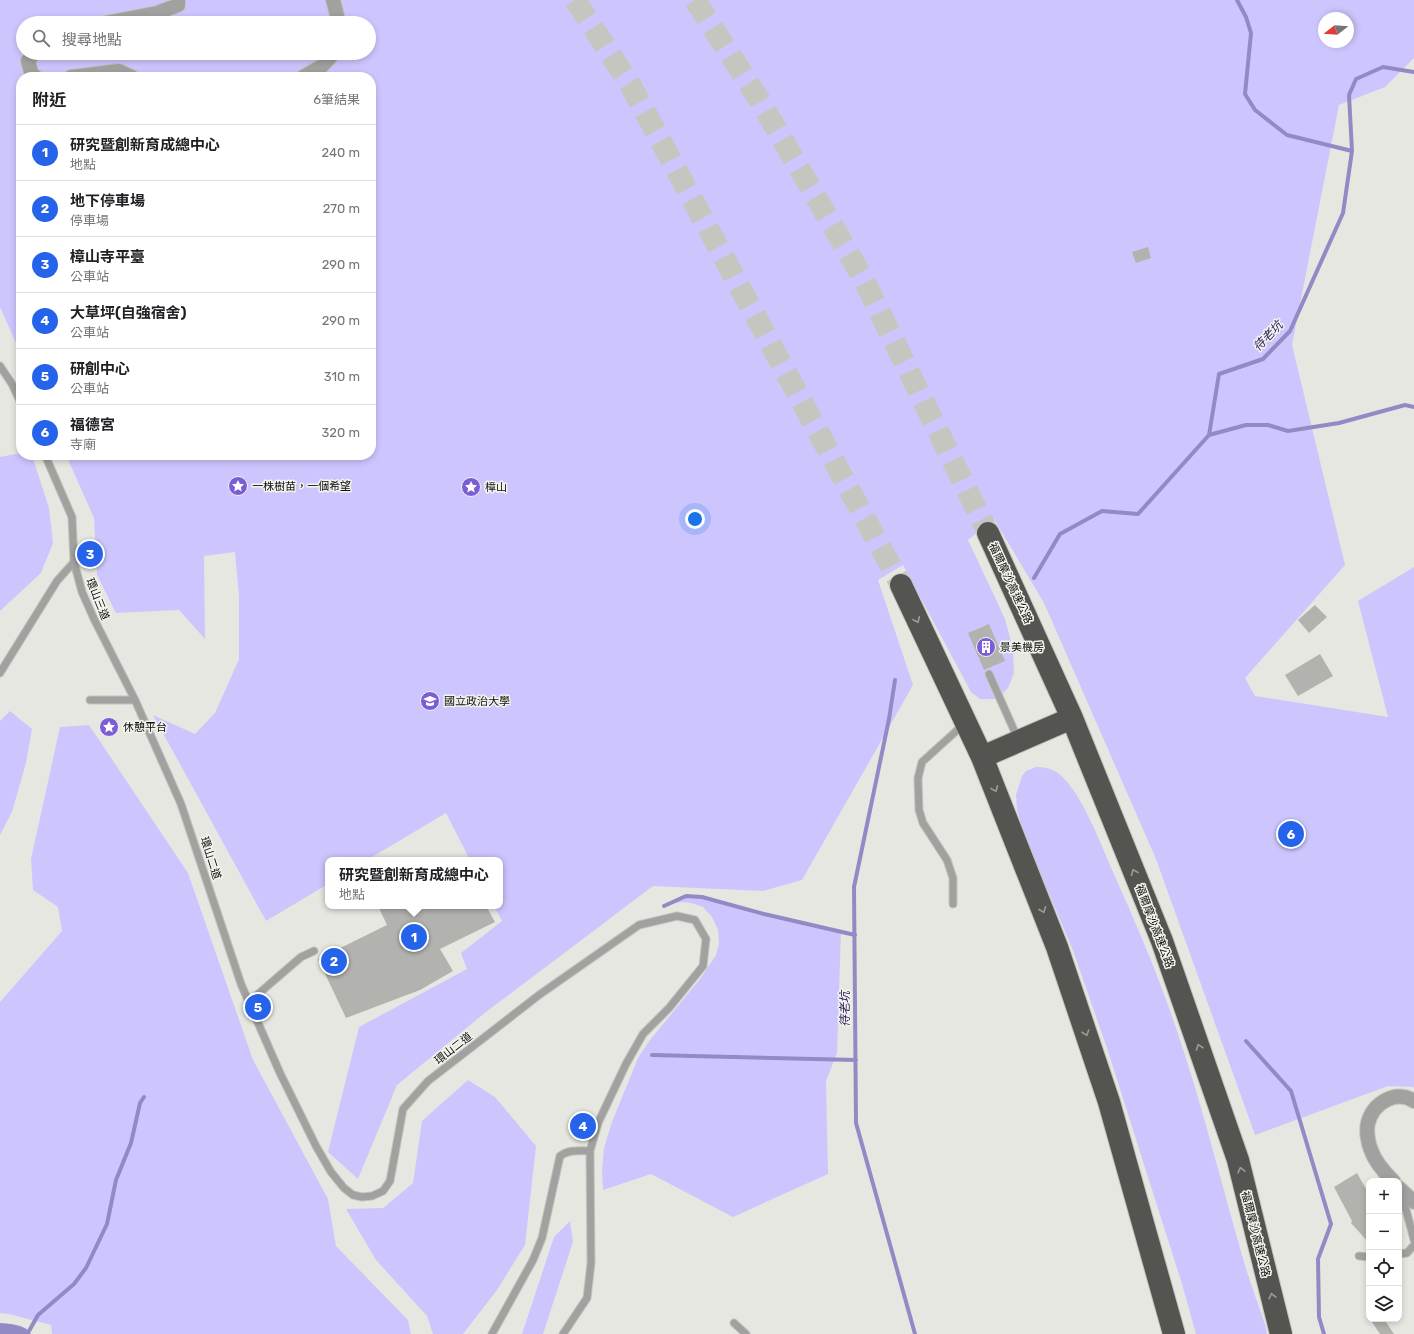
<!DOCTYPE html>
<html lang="zh-TW">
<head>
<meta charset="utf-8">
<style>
	body { margin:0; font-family:Rubik,"Noto Sans TC",sans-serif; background:#f2f2f2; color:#202124 }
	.controls { position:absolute; right:12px; bottom:12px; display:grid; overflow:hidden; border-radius:8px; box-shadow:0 2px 6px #0003 }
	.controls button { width:36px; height:36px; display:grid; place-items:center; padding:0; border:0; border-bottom:1px solid #e0e0e0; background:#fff; color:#202124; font:20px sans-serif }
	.compass { position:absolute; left:1318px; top:12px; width:36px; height:36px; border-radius:50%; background:#fff; box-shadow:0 2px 6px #0003; rotate:253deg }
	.you { position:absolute; left:695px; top:519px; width:14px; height:14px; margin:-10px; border:3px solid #fff; border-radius:50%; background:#1a73e8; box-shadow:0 0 0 6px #1a73e833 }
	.badge { display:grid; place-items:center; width:26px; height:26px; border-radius:50%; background:#2563eb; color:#fff; font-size:13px; font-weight:700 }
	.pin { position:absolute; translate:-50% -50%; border:2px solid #fff; box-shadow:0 1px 4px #0006 }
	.popup { position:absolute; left:325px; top:857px; width:178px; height:52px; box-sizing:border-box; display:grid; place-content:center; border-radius:8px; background:#fff; filter:drop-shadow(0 1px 3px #0005); font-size:13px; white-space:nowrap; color:#757577 }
	.popup b { font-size:15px; color:#202124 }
	.popup::after { content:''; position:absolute; left:50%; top:100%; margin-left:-8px; border:8px solid transparent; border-top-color:#fff }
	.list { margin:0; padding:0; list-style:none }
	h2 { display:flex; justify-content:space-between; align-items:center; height:52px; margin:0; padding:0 16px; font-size:17px }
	h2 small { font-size:13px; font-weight:400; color:#757577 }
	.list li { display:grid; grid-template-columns:26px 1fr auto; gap:12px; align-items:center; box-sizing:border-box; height:56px; padding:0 16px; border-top:1px solid #e0e0e0 }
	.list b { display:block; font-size:15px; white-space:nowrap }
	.list p { margin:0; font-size:13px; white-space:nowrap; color:#757577 }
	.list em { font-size:13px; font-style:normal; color:#757577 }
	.icon { flex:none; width:22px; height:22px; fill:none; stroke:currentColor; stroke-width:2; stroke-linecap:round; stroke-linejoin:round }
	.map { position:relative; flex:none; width:1414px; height:1334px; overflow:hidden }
	.search { position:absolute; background:#fff; box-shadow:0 2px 6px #0003; left:16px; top:16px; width:360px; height:44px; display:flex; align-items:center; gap:10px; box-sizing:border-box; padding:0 14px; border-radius:22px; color:#757577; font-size:15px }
	.panel { position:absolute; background:#fff; box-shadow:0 2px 6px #0003; left:16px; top:72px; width:360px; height:388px; border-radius:16px }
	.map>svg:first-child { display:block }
	.green { fill:#cdc6fe; fill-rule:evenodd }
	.water { fill:#928ac4 }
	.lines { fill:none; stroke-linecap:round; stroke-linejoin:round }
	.stream { stroke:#928ac4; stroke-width:4 }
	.building { fill:#b2b3ae }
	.motorway-tunnel { stroke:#c6c6c1; stroke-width:22; stroke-dasharray:22 11; stroke-linecap:butt }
	.service-casing { stroke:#c3c4bf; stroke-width:9 }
	.minor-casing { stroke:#c3c4bf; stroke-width:16 }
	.motorway-casing { stroke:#c3c4bf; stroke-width:24 }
	.service { stroke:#a1a19f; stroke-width:7 }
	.minor { stroke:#a1a19f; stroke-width:14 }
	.motorway { stroke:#545450; stroke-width:22 }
	.oneway { stroke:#9c9c97 }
	.labels { text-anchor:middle; stroke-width:3; stroke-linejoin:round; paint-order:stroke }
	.poi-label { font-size:11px; fill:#0e0e0c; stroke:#f3f4ee; text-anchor:start }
	.street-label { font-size:11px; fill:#0e0e0c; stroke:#f3f4ee }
	.water-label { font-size:12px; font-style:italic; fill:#2d195e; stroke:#f3f4ee }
</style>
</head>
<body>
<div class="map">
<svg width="1414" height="1334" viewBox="0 0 1414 1334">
	<rect width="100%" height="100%" fill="#e6e7e1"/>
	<path class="green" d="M 0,0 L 1414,0 L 1414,58 L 1385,87 L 1339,105 L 1292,345 L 1345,565 L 1245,678 L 1255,696 L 1388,717 L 1358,601 L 1414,567 L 1414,1088 L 1413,1087 L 1388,1086 L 1255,1135 L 1156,859 L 1044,603 L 994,519 L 968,540 L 1005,619 L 1013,649 L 1014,673 L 1008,688 L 997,699 L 980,699 L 971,692 L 903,565 L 878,580 L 913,685 L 802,880 L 763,891 L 653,886 L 486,1012 L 397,1085 L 358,1179 L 328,1152 L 359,1027 L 467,969 L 461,953 L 502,921 L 494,906 L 500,906 L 500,860 L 470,860 L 446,813 L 367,860 L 328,860 L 328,884 L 266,921 L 153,715 L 195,734 L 215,713 L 239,659 L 239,596 L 235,552 L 204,556 L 205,639 L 179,610 L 116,613 L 97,575 L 94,518 L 66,455 L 371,455 L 371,77 L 21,77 L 21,354 L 0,307 ZM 1324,18 L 1348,18 L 1348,42 L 1324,42 ZM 23,23 L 369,23 L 369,53 L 23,53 Z
		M 21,453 L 21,455 L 32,455 L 49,508 L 53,543 L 41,573 L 0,611 L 0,457 Z
		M 10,711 L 32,729 L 26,763 L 12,812 L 0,835 L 0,721 Z
		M 89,725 L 188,873 L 253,1060 L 328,1199 L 336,1246 L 408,1320 L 411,1334 L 52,1334 L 51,1325 L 9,1314 L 0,1313 L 0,1002 L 62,931 L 58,907 L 33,890 L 31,859 L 60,727 Z
		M 1036,767 C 1044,767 1052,768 1059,774 C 1081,791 1101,844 1112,870 C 1135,921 1157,972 1175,1025 C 1202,1103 1221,1183 1244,1262 C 1250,1283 1258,1303 1265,1324 L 1267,1334 L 1196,1334 L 1182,1284 L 1107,1048 L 1072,948 L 1024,834 L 1017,810 L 1016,795 L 1022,776 L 1026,771 Z
		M 691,897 L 702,898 L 759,915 L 841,931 L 837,1053 L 826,1081 L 828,1174 L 733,1217 L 651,1174 L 603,1190 L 602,1171 L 604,1148 L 612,1122 L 638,1058 L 650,1040 L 700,979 L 716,955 L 719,943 L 718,930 L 712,917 L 703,907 L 691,903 L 682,902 L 671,904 L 681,899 Z
		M 468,1080 L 495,1097 L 536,1146 L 525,1245 L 497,1290 L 463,1334 L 433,1334 L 427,1316 L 376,1260 L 346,1209 L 383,1208 L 413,1183 L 422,1121 Z
		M 570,1221 L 573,1242 L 543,1334 L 522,1334 L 554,1237 Z"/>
	<path class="water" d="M 0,1323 C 10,1324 25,1324 31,1334 L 0,1334 Z"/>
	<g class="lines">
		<path class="stream" d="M 1237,0 L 1246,17 L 1251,33 L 1245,94 L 1255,110 L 1287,135 L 1352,151
			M 1209,435 L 1246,425 L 1268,425 L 1288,431 L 1339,423 L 1405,405 L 1414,407
			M 1034,578 L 1060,534 L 1102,511 L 1138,514 L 1209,435 L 1219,374 L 1263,359 L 1290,331 L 1343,213 L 1352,151 L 1349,95 L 1356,79 L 1383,67 L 1414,72
			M 895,680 L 889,719 L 854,887 L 856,1123 L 915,1334
			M 664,906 L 686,896 L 702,897 L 764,914 L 855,935
			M 1246,1041 L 1291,1091 L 1331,1224 L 1318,1259 L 1319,1317 L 1324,1334
			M 652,1055 L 856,1060
			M 29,1331 L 38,1315 L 74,1284 L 86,1268 L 107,1224 L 116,1180 L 131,1143 L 140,1103 L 144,1097"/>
	</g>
	<path class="building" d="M 1148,247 L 1151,258 L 1136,263 L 1132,252 Z
		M 1315,605 L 1327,617 L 1309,633 L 1298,620 Z
		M 989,624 L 1005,661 L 984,670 L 968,633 Z
		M 1320,654 L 1333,676 L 1298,696 L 1285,675 Z
		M 1296,823 L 1305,835 L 1289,846 L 1280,835 Z
		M 378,906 L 486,906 L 495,922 L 440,949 L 453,971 L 420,990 L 346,1018 L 318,959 L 387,925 Z
		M 1357,1173 L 1369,1194 L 1369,1243 L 1351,1223 L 1352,1221 L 1334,1187 Z
		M 1370,1319 L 1384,1319 L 1394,1334 L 1380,1334 Z"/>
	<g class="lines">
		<path class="motorway-tunnel" d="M 575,0 L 631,86 L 901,585
			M 695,0 L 760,101 L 863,278 L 988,533"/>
		<g class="service-casing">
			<path id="service" d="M 0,366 L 12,384 L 21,403
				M 45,455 L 72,517 L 74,562 L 82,592 L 94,619 L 135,700 L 181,804 L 241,984 L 280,1073 L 316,1146 L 331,1172 L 344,1188 L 353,1195 L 362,1197 L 372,1196 L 383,1191 L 390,1181 L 403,1109 L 428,1081 L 539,995 L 639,925 L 677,916 L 695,920 L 706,939 L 703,966 L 669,1008 L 643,1034 L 626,1064 L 598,1123 L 590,1151 L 591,1263 L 587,1298 L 563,1334
				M 0,673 L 57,581 L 74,562
				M 989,674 L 1018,739
				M 90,700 L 135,700
				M 953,904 L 953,878 L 947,860 L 923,823 L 919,810 L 918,778 L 922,762 L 964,724
				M 249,1002 L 301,957 L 314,951
				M 1402,1194 L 1414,1240
				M 1399,1254 L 1407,1253 L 1414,1245
				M 1359,1256 L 1369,1257
				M 734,1323 L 746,1334
				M 492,1334 L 533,1260 L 542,1238 L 560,1156 C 569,1149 579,1151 590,1151"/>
		</g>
		<g class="minor-casing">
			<path id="minor" d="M 333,0 L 339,23
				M 105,23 L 157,13 L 178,5 L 178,0
				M 34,53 L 28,61 L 32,75 L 36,77
				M 71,77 L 119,71 L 132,77
				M 303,77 L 322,66 L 334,53
				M 1393,1181 C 1385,1173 1375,1162 1371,1150 C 1368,1143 1366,1130 1368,1123 C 1373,1103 1396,1089 1414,1101
				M 1399,1188 L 1414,1202"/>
		</g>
		<g class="motorway-casing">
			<path id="motorway" d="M 988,533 L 1072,718 L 1162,941 L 1238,1160 L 1281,1334
				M 901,585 L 982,757 L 1057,947 L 1109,1102 L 1174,1334
				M 982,757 L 1072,718"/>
		</g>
		<use href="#service" class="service"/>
		<use href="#minor" class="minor"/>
		<use href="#motorway" class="motorway"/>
	</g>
	<defs><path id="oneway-chevron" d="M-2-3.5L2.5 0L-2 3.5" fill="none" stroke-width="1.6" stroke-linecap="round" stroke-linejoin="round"/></defs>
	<g class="oneway">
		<use href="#oneway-chevron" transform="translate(917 620) rotate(65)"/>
		<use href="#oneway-chevron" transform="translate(995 789) rotate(68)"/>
		<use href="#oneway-chevron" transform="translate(1134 872) rotate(-112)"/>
		<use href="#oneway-chevron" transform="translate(1043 910) rotate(68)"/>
		<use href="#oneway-chevron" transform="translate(1086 1033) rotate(71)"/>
		<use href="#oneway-chevron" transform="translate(1199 1047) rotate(-109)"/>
		<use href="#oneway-chevron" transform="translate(1241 1170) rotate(-104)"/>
		<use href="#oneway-chevron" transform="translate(1272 1296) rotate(-104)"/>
	</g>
	<defs>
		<g id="sight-disc" transform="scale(1)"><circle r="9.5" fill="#7a5dd7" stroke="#f3f4ee"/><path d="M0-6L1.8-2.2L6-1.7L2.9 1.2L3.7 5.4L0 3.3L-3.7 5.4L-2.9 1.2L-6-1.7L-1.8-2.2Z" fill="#fff"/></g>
		<g id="building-disc" transform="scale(1)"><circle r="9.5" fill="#7a5dd7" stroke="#f3f4ee"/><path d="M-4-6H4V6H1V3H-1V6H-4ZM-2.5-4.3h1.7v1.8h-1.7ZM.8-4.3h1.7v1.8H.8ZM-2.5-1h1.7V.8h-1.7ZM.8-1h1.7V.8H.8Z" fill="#fff"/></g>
		<g id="university-disc" transform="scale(1)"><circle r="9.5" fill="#7a5dd7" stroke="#f3f4ee"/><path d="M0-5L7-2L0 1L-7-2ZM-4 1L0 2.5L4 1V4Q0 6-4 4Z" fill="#fff"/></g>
	</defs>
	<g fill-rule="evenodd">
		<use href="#sight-disc" x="238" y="486"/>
		<use href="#sight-disc" x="471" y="487"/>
		<use href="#building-disc" x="986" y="647"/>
		<use href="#university-disc" x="430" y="701"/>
		<use href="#sight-disc" x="109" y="727"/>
	</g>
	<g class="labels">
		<g class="poi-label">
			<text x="252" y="490">一株樹苗，一個希望</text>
			<text x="485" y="491">樟山</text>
			<text x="1000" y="651">景美機房</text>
			<text x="444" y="705">國立政治大學</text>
			<text x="123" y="731">休憩平台</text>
		</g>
		<g class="street-label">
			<text transform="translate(1011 583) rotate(65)" y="4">福爾摩沙高速公路</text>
			<text transform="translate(98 599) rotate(68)" y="4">環山三道</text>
			<text transform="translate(211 858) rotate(72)" y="4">環山二道</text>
			<text transform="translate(1155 926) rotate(69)" y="4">福爾摩沙高速公路</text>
			<text transform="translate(453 1048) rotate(-38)" y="4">環山二道</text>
			<text transform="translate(1256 1234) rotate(76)" y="4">福爾摩沙高速公路</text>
		</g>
		<g class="water-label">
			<text transform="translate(1268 336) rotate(-46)" y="4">待老坑</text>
			<text transform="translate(845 1009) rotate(-90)" y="4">待老坑</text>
		</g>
	</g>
</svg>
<div class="controls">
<button>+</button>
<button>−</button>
<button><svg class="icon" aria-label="locate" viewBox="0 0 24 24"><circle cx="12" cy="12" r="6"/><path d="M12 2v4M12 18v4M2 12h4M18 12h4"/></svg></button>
<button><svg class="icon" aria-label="layers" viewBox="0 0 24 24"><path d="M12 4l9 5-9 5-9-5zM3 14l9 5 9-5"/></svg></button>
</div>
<svg class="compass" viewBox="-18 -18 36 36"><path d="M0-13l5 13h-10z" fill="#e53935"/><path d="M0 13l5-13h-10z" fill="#757577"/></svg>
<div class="you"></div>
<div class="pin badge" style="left:414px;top:937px">1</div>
<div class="popup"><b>研究暨創新育成總中心</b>地點</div>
<div class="pin badge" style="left:334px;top:961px">2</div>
<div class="pin badge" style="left:90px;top:554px">3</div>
<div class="pin badge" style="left:583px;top:1126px">4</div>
<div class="pin badge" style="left:258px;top:1007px">5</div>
<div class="pin badge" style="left:1291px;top:834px">6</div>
<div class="search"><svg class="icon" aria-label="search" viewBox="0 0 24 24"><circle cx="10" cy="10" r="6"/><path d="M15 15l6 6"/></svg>搜尋地點</div>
<section class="panel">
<h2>附近<small>6筆結果</small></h2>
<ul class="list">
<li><span class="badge">1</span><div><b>研究暨創新育成總中心</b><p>地點</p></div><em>240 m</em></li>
<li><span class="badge">2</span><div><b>地下停車場</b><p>停車場</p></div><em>270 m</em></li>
<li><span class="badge">3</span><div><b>樟山寺平臺</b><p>公車站</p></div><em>290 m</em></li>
<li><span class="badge">4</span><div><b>大草坪(自強宿舍)</b><p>公車站</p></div><em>290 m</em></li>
<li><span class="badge">5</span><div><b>研創中心</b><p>公車站</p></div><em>310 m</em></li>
<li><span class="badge">6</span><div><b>福德宮</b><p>寺廟</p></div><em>320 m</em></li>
</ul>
</section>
</div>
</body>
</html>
